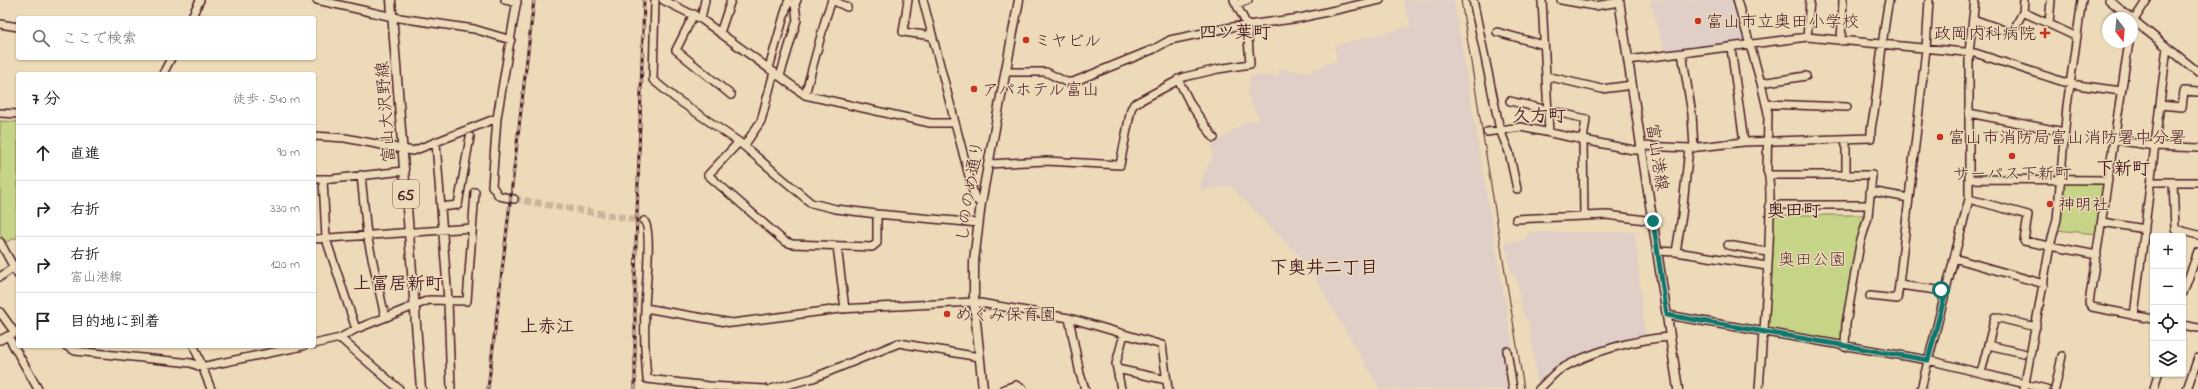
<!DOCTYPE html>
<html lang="ja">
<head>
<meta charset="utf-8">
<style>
	body { margin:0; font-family:"Indie Flower","Klee One",sans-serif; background:#f6f6f6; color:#202124 }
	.controls { position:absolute; right:12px; bottom:12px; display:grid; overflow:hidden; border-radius:4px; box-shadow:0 1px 3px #0004 }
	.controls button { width:36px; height:36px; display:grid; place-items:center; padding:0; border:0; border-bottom:1px solid #e0e0e0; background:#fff; color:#202124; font:20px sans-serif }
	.compass { position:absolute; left:2102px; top:12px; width:36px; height:36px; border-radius:50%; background:#fff; box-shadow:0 1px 3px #0004; rotate:164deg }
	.stop { position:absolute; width:12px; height:12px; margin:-9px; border:3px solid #0f766e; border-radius:50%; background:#fff }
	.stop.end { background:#0f766e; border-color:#fff; box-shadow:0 1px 4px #0008 }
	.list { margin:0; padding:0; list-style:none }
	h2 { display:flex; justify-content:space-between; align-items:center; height:52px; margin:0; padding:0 16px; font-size:17px }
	h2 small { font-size:13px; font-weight:400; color:#757577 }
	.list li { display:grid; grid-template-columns:26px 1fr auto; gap:12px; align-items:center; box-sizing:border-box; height:56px; padding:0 16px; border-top:1px solid #e0e0e0 }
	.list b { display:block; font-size:15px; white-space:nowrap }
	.list p { margin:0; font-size:13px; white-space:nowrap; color:#757577 }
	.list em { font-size:13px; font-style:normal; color:#757577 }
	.icon { flex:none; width:22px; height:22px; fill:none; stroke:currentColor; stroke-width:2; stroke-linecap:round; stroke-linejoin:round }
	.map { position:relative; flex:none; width:2198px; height:389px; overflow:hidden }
	.search { position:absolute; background:#fff; box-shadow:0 1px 3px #0004; left:16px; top:16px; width:300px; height:44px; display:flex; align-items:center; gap:10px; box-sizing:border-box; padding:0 14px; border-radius:4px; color:#757577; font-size:15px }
	.panel { position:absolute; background:#fff; box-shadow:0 1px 3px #0004; left:16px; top:72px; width:300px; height:276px; border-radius:4px }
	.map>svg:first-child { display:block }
	.built { fill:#e0cfc6 }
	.green { fill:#c6d487; stroke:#887a59 }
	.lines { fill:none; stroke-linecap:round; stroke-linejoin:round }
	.minor-tunnel { stroke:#ccb59c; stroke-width:7; stroke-dasharray:7 3.5; stroke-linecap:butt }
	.minor-casing { stroke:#4a1f2b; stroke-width:10 }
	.major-casing { stroke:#4a1f2b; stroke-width:11 }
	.minor { stroke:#eddab8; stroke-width:7 }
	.major { stroke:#eddab8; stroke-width:8 }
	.tram { stroke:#4a1f2b; stroke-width:1 }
	.rail-casing { stroke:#4a1f2b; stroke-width:3 }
	.rail { stroke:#eddab8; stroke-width:1.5; stroke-dasharray:4.5; stroke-linecap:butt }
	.route { stroke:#0f766e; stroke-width:5 }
	.poi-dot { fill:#c8321e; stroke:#eddab8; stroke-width:1.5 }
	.labels { text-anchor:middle; stroke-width:3; stroke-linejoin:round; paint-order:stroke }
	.shield { fill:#eddab8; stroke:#7b5755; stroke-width:1 }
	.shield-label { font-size:16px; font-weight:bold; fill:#4a1f2b }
	.poi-label { font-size:17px; fill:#4a1f2b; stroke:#eddab8; text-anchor:start }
	.street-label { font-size:17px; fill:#4a1f2b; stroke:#eddab8 }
	.park-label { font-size:17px; fill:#5d3a39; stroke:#eddab8 }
	.neighbourhood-label { font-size:18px; font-weight:bold; fill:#4a1f2b; stroke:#eddab8 }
</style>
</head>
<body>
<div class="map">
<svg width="2198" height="389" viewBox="0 0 2198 389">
	<rect width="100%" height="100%" fill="#eddab8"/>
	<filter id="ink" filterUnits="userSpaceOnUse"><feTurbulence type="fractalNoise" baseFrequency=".025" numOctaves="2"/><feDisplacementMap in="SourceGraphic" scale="8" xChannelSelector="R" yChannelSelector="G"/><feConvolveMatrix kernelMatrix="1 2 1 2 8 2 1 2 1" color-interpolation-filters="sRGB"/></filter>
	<g filter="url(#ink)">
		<path class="built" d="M 1403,0 L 1454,0 L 1513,349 L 1502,352 L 1508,389 L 1380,389 L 1306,263 L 1230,186 L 1201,191 L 1201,181 L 1214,152 L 1211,147 L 1246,121 L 1258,121 L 1259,118 L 1247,95 L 1251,75 L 1278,76 L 1279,69 L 1307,72 L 1338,61 L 1334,46 L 1411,26 Z
			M 1650,0 L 1734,0 L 1746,43 L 1665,53 Z
			M 1529,232 L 1635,232 L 1645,336 L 1593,352 L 1538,387 L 1529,323 L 1523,315 L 1516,276 L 1512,275 L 1505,243 L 1525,240 Z"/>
		<path class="green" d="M 0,121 L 18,122 L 18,237 L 6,242 L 0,234 Z
			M 2061,183 L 2105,184 L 2097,234 L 2056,230 Z
			M 1772,215 L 1864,215 L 1856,245 L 1842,343 L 1767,329 Z"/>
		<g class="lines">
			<path class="minor-tunnel" d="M 514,199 L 644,221"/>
			<g class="minor-casing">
				<path id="minor" d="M 317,0 L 393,17 L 474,29 L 511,40
					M 505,0 L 517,3
					M 655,0 L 653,80 L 675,98 L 739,142 L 811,203 L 836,209 L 877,214 L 978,223
					M 663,0 L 701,19 L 805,95 L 930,123 L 955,123
					M 832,0 L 847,7
					M 908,0 L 903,32 L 932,36
					M 923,0 L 975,199 L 981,203
					M 1473,0 L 1500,130 L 1509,152 L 1517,189
					M 1542,0 L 1549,133
					M 1561,0 L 1595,6 L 1620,2
					M 1737,0 L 1761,83 L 1768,113 L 1767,171 C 1775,184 1765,308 1764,332
					M 1929,0 L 1926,49 L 1899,285 L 1945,291
					M 2109,0 L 2131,18
					M 1237,4 L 1248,0
					M 2023,12 L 2077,37
					M 694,14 L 676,50 L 731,95
					M 191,18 L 200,0
					M 701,19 L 705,0
					M 1973,19 L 2012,33 L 2023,12 L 2024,0
					M 2132,19 L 2198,72
					M 2132,23 L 2147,0
					M 0,24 L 18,27
					M 2049,24 L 2051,0
					M 1497,32 L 1544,45
					M 720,33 L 731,0
					M 1807,37 L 1810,0
					M 1841,41 L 1843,0
					M 2129,42 L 2089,303 L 2092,307 L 2153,319
					M 1731,48 L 1744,142
					M 1682,53 L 1692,114 L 1694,148
					M 1628,60 L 1807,37 L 1975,53 L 2070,84 L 2121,91
					M 769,68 L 788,2 L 795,4
					M 1005,72 L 1046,72 L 1066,82 L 1073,82 L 1154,49 L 1170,40 L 1232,27 L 1300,18 L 1380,0
					M 163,74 L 171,58
					M 780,76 L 797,20 L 795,4 L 797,0
					M 1546,76 L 1602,89 L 1632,85
					M 1178,79 L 1191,105 L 1214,138
					M 1761,83 L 1806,76
					M 805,95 L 826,17 L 832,0
					M 1510,101 L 1586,119 L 1583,140 L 1584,216
					M 1766,104 L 1847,107
					M 2160,105 L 2182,107 L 2184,91 L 2198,92
					M 0,113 L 18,114
					M 1969,113 L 2064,132
					M 1487,132 L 1521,127 L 1633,150 L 1642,150
					M 314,136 L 345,138 L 413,151 L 497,118
					M 1846,139 L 1846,175
					M 2114,140 L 2155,146 L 2198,148
					M 739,142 L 708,175 L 784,241 L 792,244 L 872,247 L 877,243 L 877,214
					M 436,143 L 448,300 L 451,389
					M 744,146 L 761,121 L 774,72
					M 1641,146 L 1689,148 L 1744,142 L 1871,138 C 1870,126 1874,117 1875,105 C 1880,70 1882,35 1889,0
					M 988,164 L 1046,161 L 1120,165 L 1131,109 L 1134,104 L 1184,77 L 1218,69 L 1250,64 L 1247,25 L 1234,0
					M 361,175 L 367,235 L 385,317
					M 1769,175 L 1872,175 L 1868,217 L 1860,244 L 1846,324 L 1845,347
					M 314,179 L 332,179 L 404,171
					M 323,179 L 326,239 L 356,329
					M 1969,179 L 2108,180
					M 2151,182 L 2198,182
					M 2173,182 L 2175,229 L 2198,235
					M 1870,191 L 1909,198
					M 514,199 L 499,196 L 492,186 L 497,118 L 517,0
					M 1969,199 L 2028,215 L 2024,241 L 2097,255
					M 1769,205 L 1868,205
					M 441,207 L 458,205 L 470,137
					M 1516,219 L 1607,215 L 1653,221
					M 644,221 C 653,229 645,294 645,309 C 644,332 645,356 647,379 L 709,386 L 765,389
					M 2102,222 L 2145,229
					M 314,239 L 472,228
					M 0,242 L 18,275
					M 1728,245 L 1767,252
					M 837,246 L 845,309
					M 1657,251 L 1676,252 L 1682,215 L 1689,148
					M 1676,252 L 1767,266
					M 1954,258 L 2044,284
					M 0,277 L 18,264
					M 2183,293 L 2198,252
					M 1870,296 L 1897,299 L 1899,285
					M 645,308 L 732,323 L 840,309 L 974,302 L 1069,318 L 1162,345 L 1168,389
					M 0,312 L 15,333
					M 1667,315 L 1928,360 L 2046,389
					M 2134,316 L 2167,47
					M 1069,318 L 1080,374 L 1085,389
					M 2183,325 L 2198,328
					M 8,336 L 38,389
					M 340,338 L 399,389
					M 0,340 L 12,334
					M 314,344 L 340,338 L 356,329 L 429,300 L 467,301 L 475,192
					M 1988,345 L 2023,353
					M 66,346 L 75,351 L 191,363 L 201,367 L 303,346
					M 194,346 L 211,389
					M 1507,351 L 1513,389
					M 1117,369 L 1167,380
					M 1981,373 L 1995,317 L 2036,327
					M 771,389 L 813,378 L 899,343 L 979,357
					M 1004,389 L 1016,385 L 1023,389
					M 1121,389 L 1116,364 L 1124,334
					M 1539,389 C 1546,383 1552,375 1559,370 C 1589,352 1636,339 1670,337
					M 1759,389 L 1763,332
					M 1921,389 L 1969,199 L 1969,52 L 1975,0
					M 2024,389 L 2050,246 L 2057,219 L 2067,106 L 2082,0
					M 2055,389 L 2062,356
					M 2154,389 L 2158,374
					M 2187,389 L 2198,358"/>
			</g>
			<g class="major-casing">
				<path id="major" d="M 391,0 L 421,389
					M 1619,0 L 1678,389
					M 983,389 L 974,302 L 974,261 L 981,203 L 1019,0"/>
			</g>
			<use href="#minor" class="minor"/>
			<use href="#major" class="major"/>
			<path class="tram" d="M 1461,0 L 1524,389"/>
			<g class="rail-casing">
				<path id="rail" d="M 488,389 L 534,0
					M 635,389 L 635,276 L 644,0"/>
			</g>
			<use href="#rail" class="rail"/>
		</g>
	</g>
	<g class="lines" filter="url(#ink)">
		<path class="route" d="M 1653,221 L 1667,315 L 1928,360 L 1946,291 L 1941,290"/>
	</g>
	<g class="poi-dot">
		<circle cx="1698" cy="21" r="4"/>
		<path d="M2043 27h4v4h4v4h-4v4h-4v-4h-4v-4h4z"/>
		<circle cx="1026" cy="40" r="4"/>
		<circle cx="974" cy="89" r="4"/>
		<circle cx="1940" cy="137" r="4"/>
		<circle cx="2012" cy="156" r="4"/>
		<circle cx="2050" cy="204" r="4"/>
		<circle cx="947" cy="314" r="4"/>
	</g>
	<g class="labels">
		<rect class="shield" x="393" y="180" width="26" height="28" rx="3"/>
		<g class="shield-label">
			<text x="406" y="200">65</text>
		</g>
		<g class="poi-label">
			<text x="1706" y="27">富山市立奥田小学校</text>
			<text x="2036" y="39" text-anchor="end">政岡内科病院</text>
			<text x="1034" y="46">ミヤビル</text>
			<text x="982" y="95">アパホテル富山</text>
			<text x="1948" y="143">富山市消防局富山消防署中分署</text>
			<text x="2012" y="179" text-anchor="middle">サーパス下新町</text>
			<text x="2058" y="210">神明社</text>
			<text x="955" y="320">めぐみ保育園</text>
		</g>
		<g class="street-label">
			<text transform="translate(385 112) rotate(-94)" y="6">富山大沢野線</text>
			<text transform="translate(1658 157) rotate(81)" y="6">富山港線</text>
			<text transform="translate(969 191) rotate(-81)" y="6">しののめ通り</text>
		</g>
		<g class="park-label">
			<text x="1812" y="265">奥田公園</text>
		</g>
		<g class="neighbourhood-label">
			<text x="1235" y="38">四ツ葉町</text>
			<text x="1539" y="121">久方町</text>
			<text x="2123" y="174">下新町</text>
			<text x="1794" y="216">奥田町</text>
			<text x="1324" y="273">下奥井二丁目</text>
			<text x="398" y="289">上冨居新町</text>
			<text x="547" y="332">上赤江</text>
		</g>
	</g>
</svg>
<div class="controls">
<button>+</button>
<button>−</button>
<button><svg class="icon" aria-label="locate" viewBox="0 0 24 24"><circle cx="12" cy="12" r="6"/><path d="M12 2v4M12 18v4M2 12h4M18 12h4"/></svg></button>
<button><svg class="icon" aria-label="layers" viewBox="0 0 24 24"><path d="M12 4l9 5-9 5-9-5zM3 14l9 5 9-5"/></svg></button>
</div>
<svg class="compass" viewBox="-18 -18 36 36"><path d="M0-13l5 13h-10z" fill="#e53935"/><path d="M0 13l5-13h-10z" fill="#757577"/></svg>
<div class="stop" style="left:1941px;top:290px"></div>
<div class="stop end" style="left:1653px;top:221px"></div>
<div class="search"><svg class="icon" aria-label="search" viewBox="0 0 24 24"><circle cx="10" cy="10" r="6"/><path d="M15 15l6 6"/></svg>ここで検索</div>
<section class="panel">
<h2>7 分<small>徒歩 · 540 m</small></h2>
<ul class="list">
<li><svg class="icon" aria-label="ahead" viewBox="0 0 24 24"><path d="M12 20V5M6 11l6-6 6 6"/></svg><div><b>直進</b></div><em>90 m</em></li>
<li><svg class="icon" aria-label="right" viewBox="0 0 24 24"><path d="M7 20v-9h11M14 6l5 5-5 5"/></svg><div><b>右折</b></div><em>330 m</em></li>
<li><svg class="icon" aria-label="right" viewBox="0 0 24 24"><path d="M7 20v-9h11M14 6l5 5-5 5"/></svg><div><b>右折</b><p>富山港線</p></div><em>120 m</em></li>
<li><svg class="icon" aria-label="arrive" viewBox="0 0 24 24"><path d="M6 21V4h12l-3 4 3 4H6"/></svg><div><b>目的地に到着</b></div></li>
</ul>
</section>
</div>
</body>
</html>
